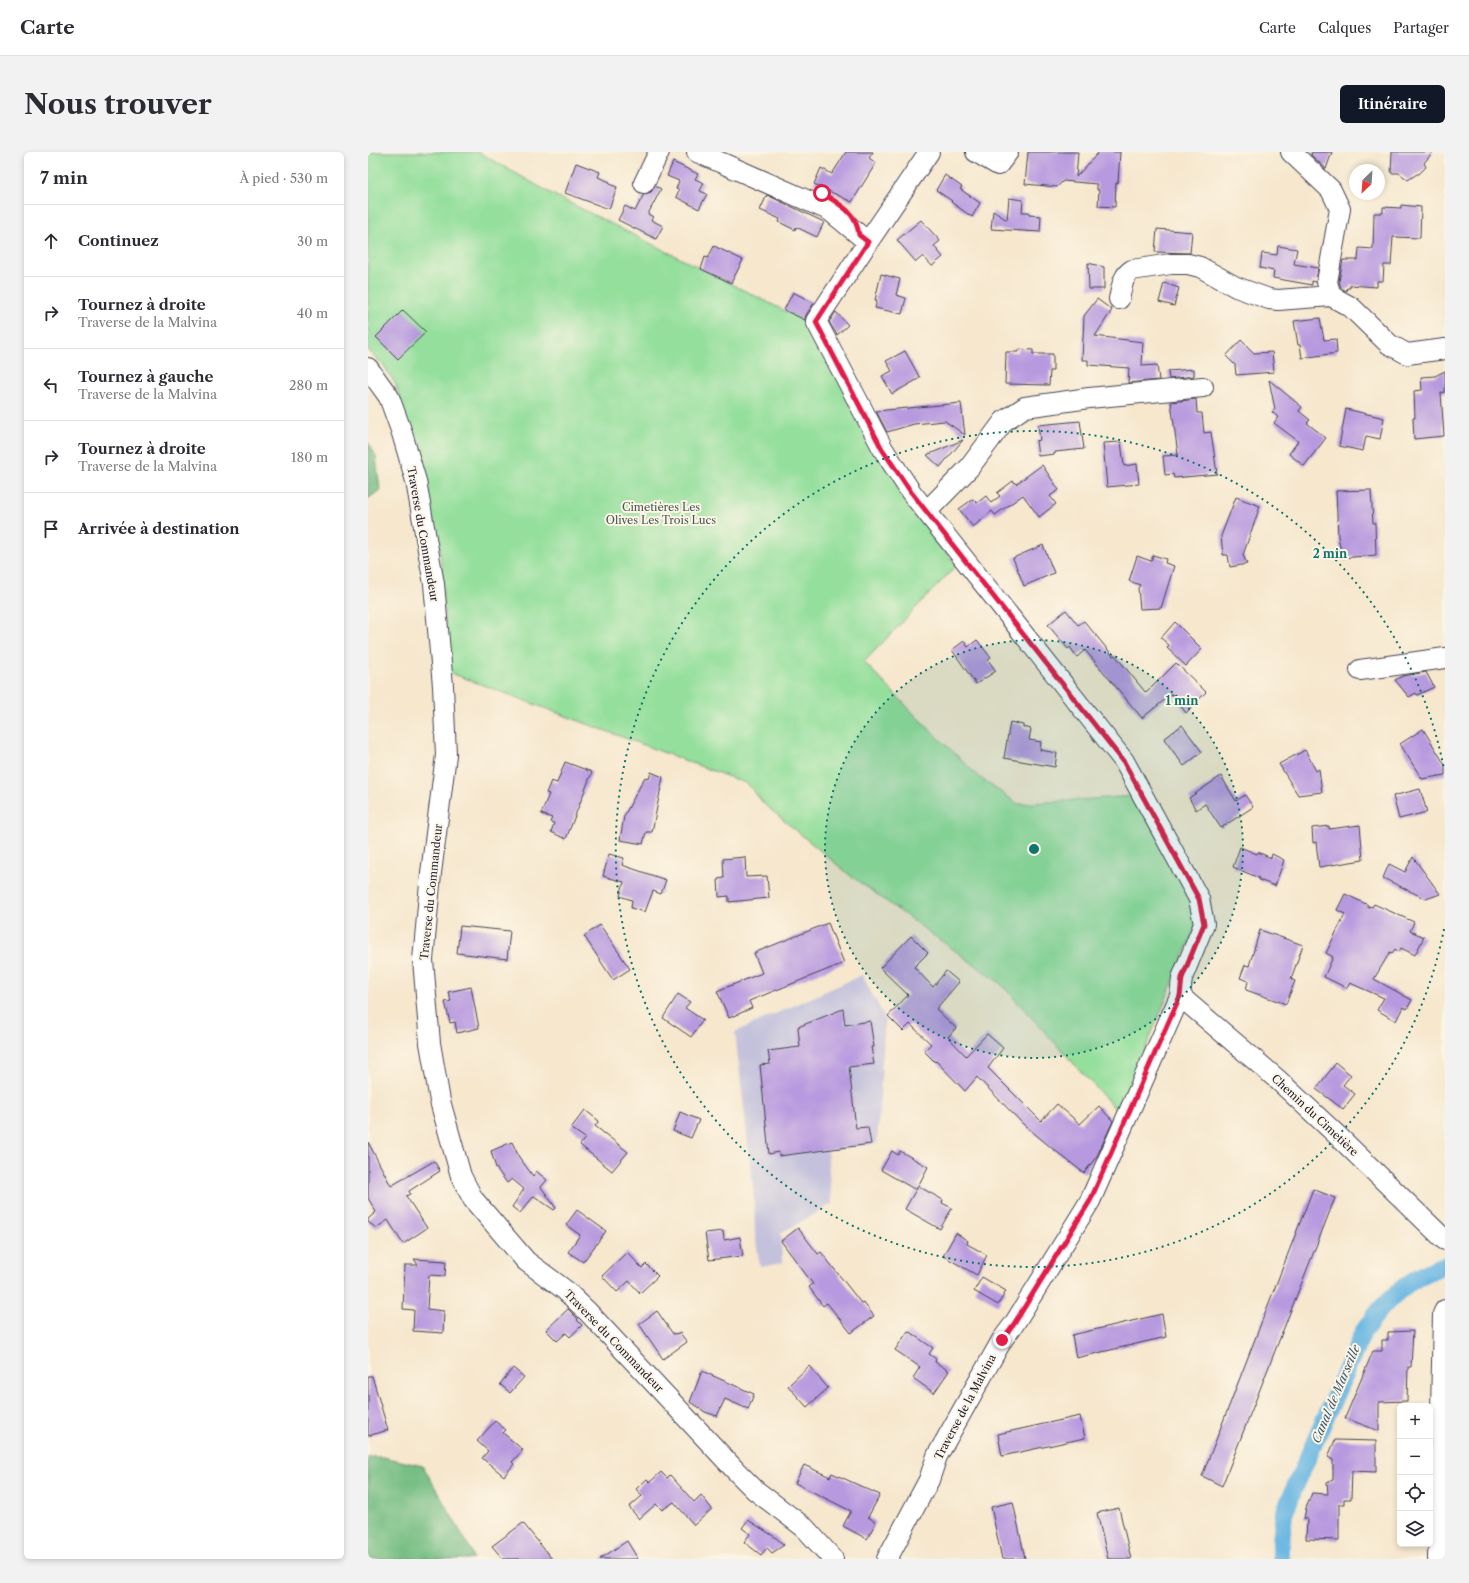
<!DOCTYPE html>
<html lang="fr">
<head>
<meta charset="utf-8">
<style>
	body { margin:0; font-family:"Libre Caslon Text",serif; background:#f2f2f3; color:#2b2b33 }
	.controls { position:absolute; right:12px; bottom:12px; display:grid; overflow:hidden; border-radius:6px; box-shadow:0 2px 6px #0003 }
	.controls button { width:36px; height:36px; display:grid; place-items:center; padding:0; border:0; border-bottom:1px solid #e1e1e2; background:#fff; color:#2b2b33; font:20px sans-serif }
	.compass { position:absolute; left:981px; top:12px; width:36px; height:36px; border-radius:50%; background:#fff; box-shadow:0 2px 6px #0003; rotate:205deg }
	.stop { position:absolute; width:12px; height:12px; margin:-9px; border:3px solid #e11d48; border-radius:50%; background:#fff }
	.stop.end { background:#e11d48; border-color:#fff; box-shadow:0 1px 4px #0008 }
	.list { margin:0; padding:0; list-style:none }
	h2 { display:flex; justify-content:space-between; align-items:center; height:52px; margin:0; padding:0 16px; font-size:17px }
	h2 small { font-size:13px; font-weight:400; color:#7c7c81 }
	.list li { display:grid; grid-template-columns:26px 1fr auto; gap:12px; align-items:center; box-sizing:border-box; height:72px; padding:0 16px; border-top:1px solid #e1e1e2 }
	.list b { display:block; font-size:15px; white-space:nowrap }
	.list p { margin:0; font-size:13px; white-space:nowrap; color:#7c7c81 }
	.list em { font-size:13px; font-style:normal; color:#7c7c81 }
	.icon { flex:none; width:22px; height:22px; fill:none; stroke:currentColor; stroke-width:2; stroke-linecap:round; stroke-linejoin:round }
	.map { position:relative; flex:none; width:1077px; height:1407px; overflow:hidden; border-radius:6px }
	header { display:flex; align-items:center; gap:24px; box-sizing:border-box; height:56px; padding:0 20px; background:#fff; border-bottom:1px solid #e1e1e2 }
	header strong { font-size:19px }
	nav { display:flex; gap:22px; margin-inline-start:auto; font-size:14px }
	.intro { display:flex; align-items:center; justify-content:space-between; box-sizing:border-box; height:96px; padding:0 24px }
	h1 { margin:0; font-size:28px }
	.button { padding:10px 18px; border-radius:6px; background:#111827; color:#fff; font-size:14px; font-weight:700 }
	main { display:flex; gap:24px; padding:0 24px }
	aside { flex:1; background:#fff; border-radius:6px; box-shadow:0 2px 6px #0003 }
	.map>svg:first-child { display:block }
	.industrial { fill:#c3c1dc }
	.green { fill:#94df9c; stroke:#5b806c }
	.forest { fill:#77be84; stroke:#4c7060 }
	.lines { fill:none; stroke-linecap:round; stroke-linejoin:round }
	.canal { stroke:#67b6e2; stroke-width:18 }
	.building { fill:#b799df }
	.minor-casing { stroke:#424051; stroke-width:22 }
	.minor { stroke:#fff; stroke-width:20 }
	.route { stroke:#e11d48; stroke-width:5 }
	.ring { fill:none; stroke:#0f766e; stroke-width:2; stroke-dasharray:2 4 }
	.labels { text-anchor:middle; stroke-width:4; stroke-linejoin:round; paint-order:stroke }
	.park-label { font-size:11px; fill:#445b58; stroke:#fcf5e5 }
	.street-label { font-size:11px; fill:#22223b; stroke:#fcf5e5 }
	.water-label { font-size:12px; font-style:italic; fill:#3a5675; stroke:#fcf5e5 }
	.centre { fill:#0f766e; stroke:#fcf5e5; stroke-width:2 }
	.ring-label { font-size:12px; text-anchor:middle; font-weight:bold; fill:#0f766e; stroke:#fcf5e5; stroke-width:4; stroke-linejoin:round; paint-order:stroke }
</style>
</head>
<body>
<header>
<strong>Carte</strong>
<nav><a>Carte</a><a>Calques</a><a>Partager</a></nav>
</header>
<div class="intro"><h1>Nous trouver</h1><a class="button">Itinéraire</a></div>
<main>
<aside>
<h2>7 min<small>À pied · 530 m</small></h2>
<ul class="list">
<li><svg class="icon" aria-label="ahead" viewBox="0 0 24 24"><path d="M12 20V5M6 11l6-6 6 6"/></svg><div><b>Continuez</b></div><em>30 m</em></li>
<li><svg class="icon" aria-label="right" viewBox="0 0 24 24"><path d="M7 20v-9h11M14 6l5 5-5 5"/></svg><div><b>Tournez à droite</b><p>Traverse de la Malvina</p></div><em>40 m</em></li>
<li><svg class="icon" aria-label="left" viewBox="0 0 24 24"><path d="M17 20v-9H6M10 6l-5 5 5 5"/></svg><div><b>Tournez à gauche</b><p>Traverse de la Malvina</p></div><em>280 m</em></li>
<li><svg class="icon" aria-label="right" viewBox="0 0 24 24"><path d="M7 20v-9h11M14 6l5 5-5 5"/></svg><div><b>Tournez à droite</b><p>Traverse de la Malvina</p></div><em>180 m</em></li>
<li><svg class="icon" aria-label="arrive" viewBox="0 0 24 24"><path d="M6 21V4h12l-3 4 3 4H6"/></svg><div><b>Arrivée à destination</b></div></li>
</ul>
</aside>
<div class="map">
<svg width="1077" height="1407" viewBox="0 0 1077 1407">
	<rect width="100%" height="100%" fill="#fcf5e5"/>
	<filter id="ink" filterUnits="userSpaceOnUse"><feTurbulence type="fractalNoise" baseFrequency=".025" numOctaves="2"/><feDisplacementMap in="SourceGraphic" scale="8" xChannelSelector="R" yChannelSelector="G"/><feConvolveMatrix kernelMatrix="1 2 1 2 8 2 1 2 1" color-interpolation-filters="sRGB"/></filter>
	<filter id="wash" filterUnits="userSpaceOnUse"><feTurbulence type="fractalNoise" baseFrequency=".012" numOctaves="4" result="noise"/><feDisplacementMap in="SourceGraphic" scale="16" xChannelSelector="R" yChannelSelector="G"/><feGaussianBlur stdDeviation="0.9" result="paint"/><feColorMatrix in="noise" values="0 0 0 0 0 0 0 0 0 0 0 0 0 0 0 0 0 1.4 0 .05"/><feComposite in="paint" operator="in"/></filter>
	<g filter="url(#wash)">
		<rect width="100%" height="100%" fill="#f6e7cd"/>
		<path class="industrial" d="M 494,823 L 517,866 L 509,991 L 459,999 L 464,1052 L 413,1081 L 414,1111 L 392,1115 L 387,1082 L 386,1043 L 367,880 Z"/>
		<path class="green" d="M 0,0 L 110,0 L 186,43 L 441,171 L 552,365 L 588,414 L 496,510 L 550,566 L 611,625 L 650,652 L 767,644 L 827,746 L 828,773 L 751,961 L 632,831 L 483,724 L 396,652 L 380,632 L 80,520 L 72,395 L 28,233 L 17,215 L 0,198 Z"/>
		<path class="forest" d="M 0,290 L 8,304 L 12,338 L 0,347 Z
			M 0,1305 L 15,1305 L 55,1314 L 103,1398 L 105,1407 L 0,1407 Z"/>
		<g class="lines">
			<path class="canal" d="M 913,1407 L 913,1389 L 916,1362 L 926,1337 L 995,1180 C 1017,1148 1040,1126 1077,1113"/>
		</g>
		<g id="blocks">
			<path class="building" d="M 478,0 L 505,0 L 501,6 L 508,11 L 484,50 L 446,32 L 453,16 L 464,22 Z
				M 660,0 L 710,0 L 708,25 L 731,0 L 752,0 L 750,31 L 748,31 L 747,55 L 730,54 L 731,38 L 729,38 L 729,32 L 695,29 L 689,35 L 657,32 Z
				M 944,0 L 964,0 L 958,17 L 943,3 Z
				M 1024,0 L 1065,0 L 1056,11 L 1058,15 L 1051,22 L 1049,22 L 1040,28 L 1031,21 L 1023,21 Z
				M 305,10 L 330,22 L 327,27 L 336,31 L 332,39 L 339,42 L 331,57 L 308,45 L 311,38 L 308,37 L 311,29 L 299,24 Z
				M 208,11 L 232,20 L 230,25 L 242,30 L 241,32 L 249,35 L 241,57 L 197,41 Z
				M 577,23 L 594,35 L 592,37 L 612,51 L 604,65 L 583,50 L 584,49 L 568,38 Z
				M 287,34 L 293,37 L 280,62 L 285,65 L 283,68 L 295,74 L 288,87 L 250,68 L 257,54 L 267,59 L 276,42 L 283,40 Z
				M 399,43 L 456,70 L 449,85 L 428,75 L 427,78 L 411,70 L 412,67 L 392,58 Z
				M 641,46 L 655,48 L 654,60 L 661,60 L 661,63 L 673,64 L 672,80 L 623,77 L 625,59 L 639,68 Z
				M 1033,53 L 1053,55 L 1052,86 L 1025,85 L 1023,113 L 1016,113 L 1015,129 L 1009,129 L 1009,135 L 982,133 L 982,136 L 979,136 L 978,139 L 973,136 L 971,129 L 975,108 L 990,108 L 991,96 L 1005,97 L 1006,61 L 1015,61 L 1015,55 L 1033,56 Z
				M 553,68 L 572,89 L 566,94 L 575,105 L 564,114 L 555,104 L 548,110 L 529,88 Z
				M 789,77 L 824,80 L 822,101 L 787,100 Z
				M 346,94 L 375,108 L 363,131 L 333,117 L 337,105 L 340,106 Z
				M 910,94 L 929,97 L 926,112 L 950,116 L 948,130 L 944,129 L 944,133 L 905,126 L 906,119 L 892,116 L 894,101 L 909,103 Z
				M 720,111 L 736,115 L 736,137 L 721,137 Z
				M 513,122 L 532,127 L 528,143 L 538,146 L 534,162 L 507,156 L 509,148 L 507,148 Z
				M 796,131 L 811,136 L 806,154 L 791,150 Z
				M 425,140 L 446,151 L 438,163 L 437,168 L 416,158 Z
				M 729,147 L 744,158 L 727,184 L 775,190 L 774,214 L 789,213 L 791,228 L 760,231 L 761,216 L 720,213 L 720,208 L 714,208 L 716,164 Z
				M 35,158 L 58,180 L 30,207 L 8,185 Z
				M 468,160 L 480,173 L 469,183 L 461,170 Z
				M 952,166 L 956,188 L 968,187 L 969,201 L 934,206 L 932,193 L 930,193 L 926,169 Z
				M 873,188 L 886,201 L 904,200 L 906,220 L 868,223 L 867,213 L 858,204 Z
				M 650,197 L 665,198 L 665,202 L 685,202 L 685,219 L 682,219 L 681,233 L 637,232 L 638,200 L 650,200 Z
				M 537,199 L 552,226 L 524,242 L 514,224 L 524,219 L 518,209 Z
				M 826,217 L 826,224 L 801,227 L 800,219 Z
				M 1077,219 L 1077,240 L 1073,241 L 1076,284 L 1046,287 L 1045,266 L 1047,266 L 1046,239 L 1054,238 L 1053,225 L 1067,224 Z
				M 901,228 L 934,255 L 931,259 L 942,268 L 939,271 L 958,286 L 936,314 L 921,302 L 930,289 L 906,271 L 910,265 L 904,260 L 907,257 Z
				M 828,247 L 829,261 L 834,261 L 836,281 L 843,280 L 849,322 L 806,326 L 805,322 L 797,323 L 795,304 L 810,303 L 803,250 Z
				M 593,251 L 597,283 L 577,269 L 546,272 L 519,280 L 508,259 Z
				M 978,257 L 1016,266 L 1012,287 L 998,284 L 995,299 L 971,294 Z
				M 712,269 L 716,297 L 687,300 L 687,302 L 670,304 L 668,289 L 672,288 L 670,273 Z
				M 595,288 L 572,315 L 559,303 Z
				M 753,290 L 756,314 L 769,312 L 771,332 L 739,335 L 735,291 Z
				M 674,313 L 691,338 L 682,344 L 688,352 L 671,365 L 655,343 L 627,363 L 624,359 L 605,375 L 591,357 L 605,347 L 609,351 L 618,344 L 623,351 L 632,344 L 629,341 L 645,329 L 648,332 Z
				M 1003,338 L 1005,371 L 1007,371 L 1008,403 L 974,406 L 970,384 L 968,339 Z
				M 868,345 L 892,354 L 875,403 L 879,412 L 862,415 L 860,403 L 855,403 L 853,384 Z
				M 675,393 L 686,421 L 656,434 L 645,406 Z
				M 785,403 L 798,407 L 797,411 L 806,414 L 793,456 L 772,457 L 770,436 L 772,433 L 761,429 L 769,404 L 783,409 Z
				M 698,458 L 710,473 L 716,469 L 745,504 L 747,503 L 778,541 L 808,511 L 838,540 L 818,561 L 804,542 L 774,566 L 717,498 L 709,505 L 702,495 L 700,497 L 680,473 Z
				M 807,470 L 834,497 L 818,514 L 799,496 L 801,493 L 793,486 Z
				M 609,488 L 623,506 L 620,508 L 628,519 L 608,532 L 584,498 L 596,489 L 600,495 Z
				M 1058,520 L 1066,535 L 1049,543 L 1048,541 L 1041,545 L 1027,528 L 1035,524 Z
				M 642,570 L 655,573 L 655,575 L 663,577 L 661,588 L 673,590 L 672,598 L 689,601 L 687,615 L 636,606 Z
				M 814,573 L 834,600 L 816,614 L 796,587 Z
				M 1055,577 L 1077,613 L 1077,623 L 1054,627 L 1032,592 Z
				M 937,598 L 948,619 L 951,617 L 954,640 L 930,643 L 911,612 Z
				M 197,610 L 224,620 L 198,687 L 183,680 L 186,671 L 182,670 L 184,666 L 173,662 L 181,642 L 178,641 L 183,629 L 189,631 Z
				M 283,620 L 295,625 L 284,680 L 278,680 L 275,692 L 252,688 L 256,664 L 277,625 L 281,627 Z
				M 853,624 L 868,649 L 877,643 L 885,655 L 853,676 L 837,652 L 828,658 L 821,646 Z
				M 1052,637 L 1059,660 L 1031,667 L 1025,644 Z
				M 992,673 L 995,708 L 951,715 L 948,690 L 945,691 L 944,676 L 961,674 L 961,677 Z
				M 872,695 L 889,702 L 890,700 L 903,706 L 904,702 L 916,708 L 907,734 L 891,728 L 891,726 L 865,715 Z
				M 241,702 L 256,706 L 254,713 L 298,728 L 293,742 L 285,739 L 277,760 L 263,756 L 264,748 L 252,744 L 256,730 L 235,724 Z
				M 377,705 L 378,725 L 399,724 L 401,746 L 361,750 L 361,744 L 351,745 L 350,727 L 356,726 L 355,707 Z
				M 1045,705 L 1072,742 L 1058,747 L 1015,726 L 1021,712 L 1037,720 Z
				M 977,742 L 1000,753 L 1000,756 L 1001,754 L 1004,755 L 1006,752 L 1046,770 L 1042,779 L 1056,785 L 1047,803 L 1033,796 L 1031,800 L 1027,797 L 1024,801 L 1022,800 L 1006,827 L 1044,848 L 1039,857 L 1035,855 L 1028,869 L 1009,858 L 1016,846 L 982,831 L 979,836 L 956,825 L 965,805 L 958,801 L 977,762 L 969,758 Z
				M 460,771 L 476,811 L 381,849 L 384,856 L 361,866 L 349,839 L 394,821 L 386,801 Z
				M 232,773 L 262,817 L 245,828 L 216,784 Z
				M 92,774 L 142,779 L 139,807 L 89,801 Z
				M 892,778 L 935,793 L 923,827 L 927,829 L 918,852 L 878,838 L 880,829 L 872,826 L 877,813 L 881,814 Z
				M 543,784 L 560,801 L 546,815 L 565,835 L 578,819 L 591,830 L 568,857 L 588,876 L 580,885 L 598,904 L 619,882 L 635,896 L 620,916 L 673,969 L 689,952 L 712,972 L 731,954 L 745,969 L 729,1004 L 716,1021 L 685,997 L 655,972 L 609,925 L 597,939 L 568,909 L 567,910 L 556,899 L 563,892 L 542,872 L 535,879 L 520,864 L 540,843 L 512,816 Z
				M 103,835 L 111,876 L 89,881 L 87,870 L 82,871 L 77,850 L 83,849 L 80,840 Z
				M 310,842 L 322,850 L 317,856 L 335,868 L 323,885 L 295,866 Z
				M 475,857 L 477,873 L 502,869 L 506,895 L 503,895 L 506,912 L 481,915 L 488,976 L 500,975 L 503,992 L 411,1004 L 411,1000 L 401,1002 L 392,913 L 402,912 L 400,899 L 432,895 L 430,875 Z
				M 968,911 L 983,923 L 975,933 L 987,942 L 975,957 L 948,937 Z
				M 217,958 L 231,969 L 227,974 L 260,1000 L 244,1019 L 212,993 L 217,986 L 203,976 Z
				M 312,960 L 331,968 L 323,986 L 305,979 Z
				M 0,990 L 23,1034 L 66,1009 L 72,1019 L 41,1039 L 42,1042 L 38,1044 L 59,1076 L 35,1092 L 20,1068 L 8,1076 L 0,1070 L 0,1067 L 8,1060 L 0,1046 Z
				M 144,990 L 151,1005 L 165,1024 L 168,1019 L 179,1028 L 173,1035 L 188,1056 L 186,1058 L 166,1044 L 152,1061 L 144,1055 L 156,1037 L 144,1027 L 139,1031 L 128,1016 L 123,999 Z
				M 524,999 L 530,1003 L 532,999 L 560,1015 L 548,1038 L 513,1018 Z
				M 550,1034 L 575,1048 L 574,1051 L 584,1056 L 572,1077 L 537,1057 Z
				M 945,1037 L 967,1046 L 854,1334 L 834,1324 Z
				M 209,1058 L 238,1079 L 215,1110 L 200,1100 L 212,1083 L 198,1073 Z
				M 430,1076 L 450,1102 L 453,1100 L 493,1151 L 495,1150 L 506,1164 L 483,1181 L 459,1151 L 455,1154 L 441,1135 L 445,1132 L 413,1089 Z
				M 355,1079 L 356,1088 L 372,1085 L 375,1104 L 341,1108 L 337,1081 Z
				M 588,1081 L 600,1089 L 599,1092 L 619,1103 L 609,1123 L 575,1104 Z
				M 259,1100 L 274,1116 L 278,1112 L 290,1124 L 272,1141 L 261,1129 L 249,1140 L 234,1124 Z
				M 46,1107 L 78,1109 L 77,1124 L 61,1123 L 59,1157 L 76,1159 L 75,1181 L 45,1179 L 46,1158 L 35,1157 L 37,1113 L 50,1113 Z
				M 614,1125 L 638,1139 L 630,1153 L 606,1139 Z
				M 200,1157 L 210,1167 L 209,1168 L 214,1173 L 202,1185 L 198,1181 L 189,1189 L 178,1178 Z
				M 289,1159 L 305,1182 L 312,1181 L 319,1190 L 295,1207 L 271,1172 Z
				M 794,1162 L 798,1185 L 708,1206 L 704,1183 Z
				M 540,1179 L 565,1196 L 561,1202 L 568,1207 L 567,1210 L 581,1219 L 566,1241 L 545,1226 L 552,1215 L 527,1198 Z
				M 1045,1179 L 1043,1215 L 1040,1215 L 1039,1249 L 1011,1250 L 1011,1279 L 977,1266 L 1005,1199 L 1014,1199 L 1014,1188 L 1020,1188 L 1020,1180 Z
				M 441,1214 L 460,1236 L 439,1255 L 420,1234 Z
				M 145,1216 L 156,1225 L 142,1241 L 132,1232 Z
				M 334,1219 L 386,1242 L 380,1257 L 357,1247 L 349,1264 L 337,1260 L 322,1250 Z
				M 0,1224 L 4,1224 L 20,1278 L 0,1284 Z
				M 712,1264 L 717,1286 L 634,1304 L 630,1282 Z
				M 127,1269 L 138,1278 L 135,1281 L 155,1298 L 144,1310 L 146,1312 L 136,1324 L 114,1306 L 120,1299 L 109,1289 Z
				M 967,1288 L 1008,1289 L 1008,1320 L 984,1319 L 983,1347 L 976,1347 L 976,1352 L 971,1352 L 971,1388 L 938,1387 L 939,1366 L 936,1367 L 938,1356 L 944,1341 L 960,1342 L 959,1331 L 965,1328 L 965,1308 L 960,1305 Z
				M 436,1313 L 462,1325 L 464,1321 L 512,1343 L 500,1365 L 508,1370 L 499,1387 L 475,1374 L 483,1359 L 427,1331 Z
				M 293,1320 L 299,1326 L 302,1323 L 326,1350 L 333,1343 L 344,1357 L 326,1373 L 306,1350 L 294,1358 L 288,1352 L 271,1367 L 261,1355 L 274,1344 L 268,1337 L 279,1327 L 282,1330 Z
				M 645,1350 L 654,1392 L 657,1407 L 634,1407 L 623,1355 Z
				M 751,1356 L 763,1407 L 740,1407 L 729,1361 Z
				M 380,1368 L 407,1385 L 416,1393 L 404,1401 L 399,1396 L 393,1403 L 376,1390 L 382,1382 L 374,1376 Z
				M 155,1371 L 184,1407 L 135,1407 L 124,1394 Z
				M 259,1389 L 270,1407 L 232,1407 Z"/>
		</g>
	</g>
	<g filter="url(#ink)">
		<use href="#blocks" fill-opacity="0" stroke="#424051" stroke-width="1"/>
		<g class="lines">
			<g class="minor-casing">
				<path id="minor" d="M 329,0 L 461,58 L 500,90
					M 608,0 L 630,13 L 640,0
					M 923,0 L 963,38 L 972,57 L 959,130 L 963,144 L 983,155 L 1021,192 L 1039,202 L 1077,197
					M 276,31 L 291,0
					M 751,147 C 754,136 754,124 764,118 L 803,112 L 820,112 L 832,115 L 868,135 L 901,147 L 910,148 L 963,144
					M 0,216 L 21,245 L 33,278 L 48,329 L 66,432 L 75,534 L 78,603 L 63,721 L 55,808 L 62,891 L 72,949 L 93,1024 L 105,1047 L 158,1109 L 197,1138 L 220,1160 L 368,1319 L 387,1338 L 437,1376 L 465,1407
					M 559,359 L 601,316 L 636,269 L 657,255 L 721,246 L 835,235
					M 992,518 L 1077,506
					M 812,844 L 909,927 L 970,984 L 1077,1088
					M 519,1407 L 561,1328 L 569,1304 L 634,1188 L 646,1172 L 722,1049 L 812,844 L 814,826 L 836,772 L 831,747 L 756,609 L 543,340 L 515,297 L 448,169 L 500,90 L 561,0
					M 1070,1407 L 1075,1162 L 1077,1158"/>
			</g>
			<use href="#minor" class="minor"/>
		</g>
	</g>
	<g class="lines" filter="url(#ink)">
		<path class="route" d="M 454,41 C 472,53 488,59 491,83 L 500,90 L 448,170 L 514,297 L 543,340 L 756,610 L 831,747 L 836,772 L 814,826 L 812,844 L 722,1049 L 646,1172 L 634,1188"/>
	</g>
	<circle cx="666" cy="697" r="209" fill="#0f766e" fill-opacity=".12"/>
	<g class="ring">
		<circle cx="666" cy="697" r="209"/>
		<path d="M1076 777A418 418 0 1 1 1076 617"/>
	</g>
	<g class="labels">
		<g class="park-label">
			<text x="293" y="359">Cimetières Les<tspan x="293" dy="13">Olives Les Trois Lucs</tspan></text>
		</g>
		<g class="street-label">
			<text transform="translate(55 382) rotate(80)" y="4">Traverse du Commandeur</text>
			<text transform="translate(63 740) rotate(-84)" y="4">Traverse du Commandeur</text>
			<text transform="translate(947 963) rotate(43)" y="4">Chemin du Cimetière</text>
			<text transform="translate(246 1189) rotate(46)" y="4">Traverse du Commandeur</text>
			<text transform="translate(597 1255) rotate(-62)" y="4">Traverse de la Malvina</text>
		</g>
		<g class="water-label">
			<text transform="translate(968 1242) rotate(-67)" y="4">Canal de Marseille</text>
		</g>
	</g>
	<circle cx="666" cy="697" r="6" class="centre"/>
	<g class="ring-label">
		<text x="962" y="406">2 min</text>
		<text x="814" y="553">1 min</text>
	</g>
</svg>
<div class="controls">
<button>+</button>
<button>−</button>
<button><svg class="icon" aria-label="locate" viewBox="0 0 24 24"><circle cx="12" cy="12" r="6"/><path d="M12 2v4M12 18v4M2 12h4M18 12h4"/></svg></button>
<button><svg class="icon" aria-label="layers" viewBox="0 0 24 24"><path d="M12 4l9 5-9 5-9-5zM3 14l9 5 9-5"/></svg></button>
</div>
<svg class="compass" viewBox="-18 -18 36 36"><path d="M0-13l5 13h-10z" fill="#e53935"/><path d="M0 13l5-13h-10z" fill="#7c7c81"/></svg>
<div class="stop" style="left:454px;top:41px"></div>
<div class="stop end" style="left:634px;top:1188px"></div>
</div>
</main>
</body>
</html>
